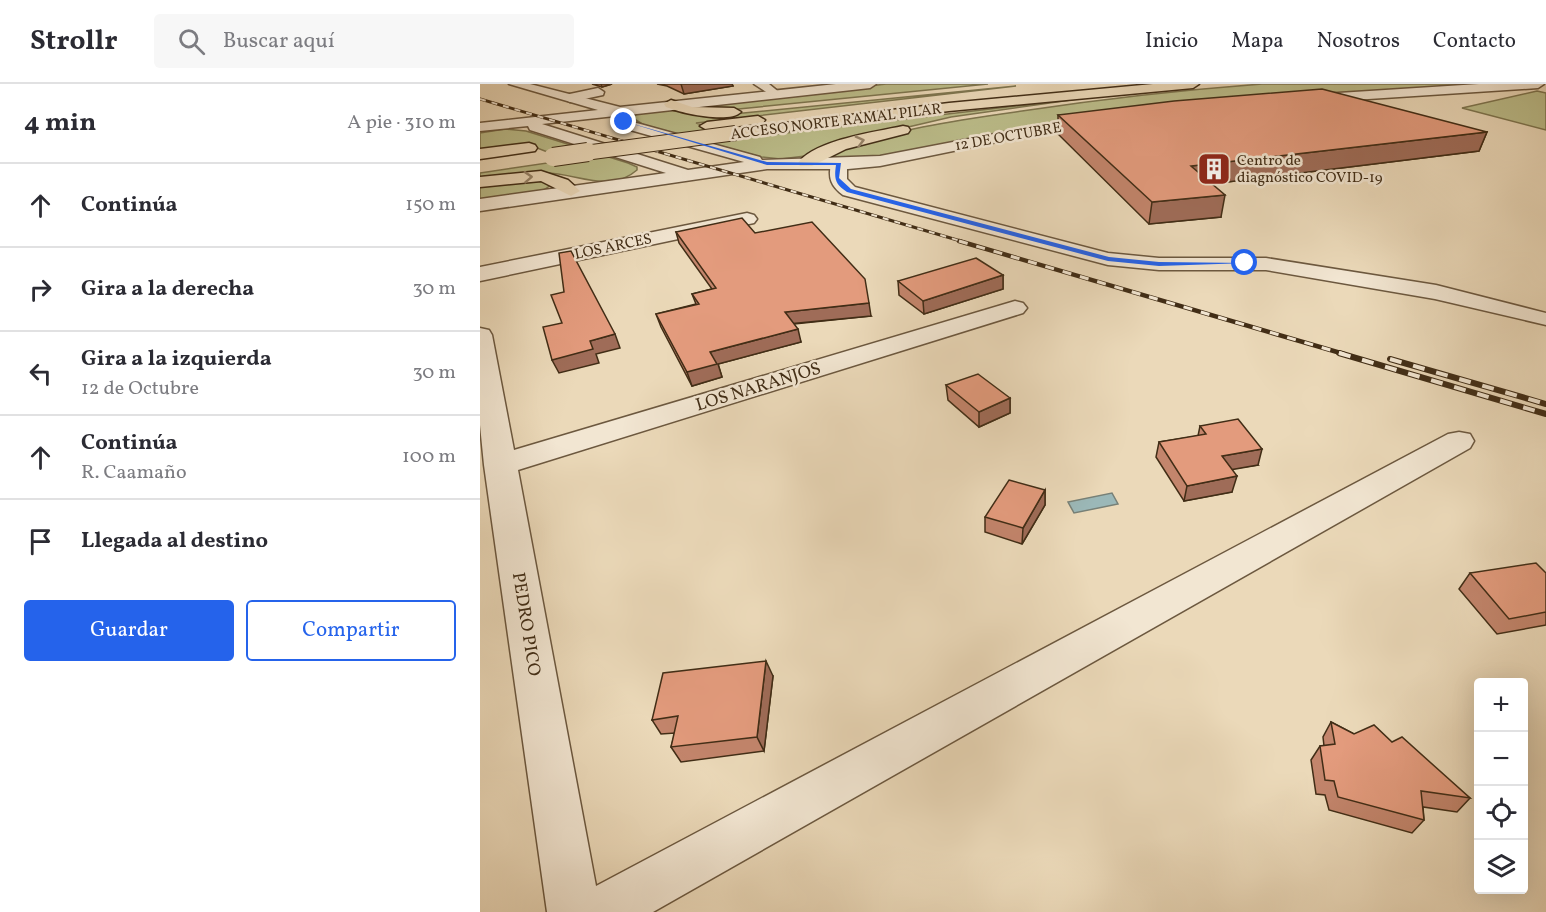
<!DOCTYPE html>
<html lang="es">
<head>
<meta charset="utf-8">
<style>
	body { margin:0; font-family:Vollkorn,serif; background:#f7f7f7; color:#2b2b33 }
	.controls { position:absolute; right:18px; bottom:18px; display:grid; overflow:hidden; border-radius:6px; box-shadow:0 6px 24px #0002 }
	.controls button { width:54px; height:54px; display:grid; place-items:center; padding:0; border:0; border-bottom:2px solid #e1e1e2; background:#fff; color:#2b2b33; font:30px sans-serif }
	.stop { position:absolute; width:18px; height:18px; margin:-14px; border:4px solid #2563eb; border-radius:50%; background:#fff }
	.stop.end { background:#2563eb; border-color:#fff; box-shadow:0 2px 6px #0008 }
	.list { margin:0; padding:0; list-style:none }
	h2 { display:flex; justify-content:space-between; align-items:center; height:78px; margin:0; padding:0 24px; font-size:26px }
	h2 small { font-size:20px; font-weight:400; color:#7c7c81 }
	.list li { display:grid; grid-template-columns:39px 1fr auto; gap:18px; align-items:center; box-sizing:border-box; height:84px; padding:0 24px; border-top:2px solid #e1e1e2 }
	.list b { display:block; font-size:22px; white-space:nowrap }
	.list p { margin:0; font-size:20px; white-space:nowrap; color:#7c7c81 }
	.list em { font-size:20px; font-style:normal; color:#7c7c81 }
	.actions { display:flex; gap:12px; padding:18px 24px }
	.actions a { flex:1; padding:14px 0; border:2px solid #2563eb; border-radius:6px; text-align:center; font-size:21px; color:#2563eb }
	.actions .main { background:#2563eb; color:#fff }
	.icon { flex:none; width:33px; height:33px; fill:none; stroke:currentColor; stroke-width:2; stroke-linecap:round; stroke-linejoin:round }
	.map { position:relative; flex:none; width:1066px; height:828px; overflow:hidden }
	header { display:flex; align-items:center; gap:36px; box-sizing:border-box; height:84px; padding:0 30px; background:#fff; border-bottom:2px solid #e1e1e2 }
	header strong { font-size:28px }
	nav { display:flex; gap:33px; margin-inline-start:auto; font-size:21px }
	.search { width:420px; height:54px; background:#f7f7f7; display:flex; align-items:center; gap:15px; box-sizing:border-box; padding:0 21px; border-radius:6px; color:#7c7c81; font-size:22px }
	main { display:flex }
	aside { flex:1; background:#fff }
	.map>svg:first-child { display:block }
	.green { fill:#bcbe8b; stroke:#7e7650; stroke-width:1.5 }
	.water { fill:#9bb8b8; stroke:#778077; stroke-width:1.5 }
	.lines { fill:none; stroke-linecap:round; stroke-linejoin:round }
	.minor-casing { stroke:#6c583f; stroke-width:3 }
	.tertiary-casing { stroke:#6c583f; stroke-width:3 }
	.motorway-casing { stroke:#412d16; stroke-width:3 }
	.minor { fill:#f2e6d2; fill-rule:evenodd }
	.tertiary { fill:#f2e6d2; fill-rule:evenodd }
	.motorway { fill:#ebd9b9; fill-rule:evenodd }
	.rail-far2-casing { stroke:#412d16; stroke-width:3 }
	.rail-far1-casing { stroke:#412d16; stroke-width:4.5 }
	.rail-casing { stroke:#412d16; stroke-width:6 }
	.rail-far2 { stroke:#f2e6d2; stroke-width:2; stroke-dasharray:6; stroke-linecap:butt }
	.rail-far1 { stroke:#f2e6d2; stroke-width:3; stroke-dasharray:9; stroke-linecap:butt }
	.rail { stroke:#f2e6d2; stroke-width:4; stroke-dasharray:12; stroke-linecap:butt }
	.motorway-bridge-far1-casing { stroke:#412d16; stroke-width:16; stroke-linecap:butt }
	.motorway-bridge-casing { stroke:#412d16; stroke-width:20; stroke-linecap:butt }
	.motorway-bridge-far1 { stroke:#ebd9b9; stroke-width:14 }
	.motorway-bridge { stroke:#ebd9b9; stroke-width:18 }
	.wall { fill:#c3856c; stroke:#412d16; stroke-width:1.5 }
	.shaded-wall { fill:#9f6c58; stroke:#412d16; stroke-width:1.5 }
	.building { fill:#e39b7d; stroke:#412d16; stroke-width:1.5 }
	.oneway { stroke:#968368 }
	.route { fill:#2563eb }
	.labels { text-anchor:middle; stroke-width:5; stroke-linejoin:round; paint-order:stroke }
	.far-street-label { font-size:15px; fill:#412d16; stroke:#f2e6d2 }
	.far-poi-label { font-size:15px; fill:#412d16; stroke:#f2e6d2; text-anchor:start }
	.street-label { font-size:18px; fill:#412d16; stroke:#f2e6d2 }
</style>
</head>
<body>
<header>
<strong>Strollr</strong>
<div class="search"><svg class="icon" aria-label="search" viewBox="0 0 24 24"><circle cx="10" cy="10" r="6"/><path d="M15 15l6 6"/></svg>Buscar aquí</div>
<nav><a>Inicio</a><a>Mapa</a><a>Nosotros</a><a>Contacto</a></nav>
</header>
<main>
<aside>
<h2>4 min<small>A pie · 310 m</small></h2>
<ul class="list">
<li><svg class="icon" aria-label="ahead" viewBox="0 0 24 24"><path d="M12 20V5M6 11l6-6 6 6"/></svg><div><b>Continúa</b></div><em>150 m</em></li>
<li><svg class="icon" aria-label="right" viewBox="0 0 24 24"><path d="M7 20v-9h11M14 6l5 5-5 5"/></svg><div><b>Gira a la derecha</b></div><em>30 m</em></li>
<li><svg class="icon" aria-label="left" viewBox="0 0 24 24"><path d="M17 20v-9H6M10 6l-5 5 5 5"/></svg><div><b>Gira a la izquierda</b><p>12 de Octubre</p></div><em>30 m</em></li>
<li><svg class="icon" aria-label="ahead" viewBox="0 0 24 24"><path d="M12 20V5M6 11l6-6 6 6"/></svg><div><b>Continúa</b><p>R. Caamaño</p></div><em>100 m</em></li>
<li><svg class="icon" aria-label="arrive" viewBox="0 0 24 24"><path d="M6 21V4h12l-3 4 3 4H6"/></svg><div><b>Llegada al destino</b></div></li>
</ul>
<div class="actions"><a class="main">Guardar</a><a>Compartir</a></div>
</aside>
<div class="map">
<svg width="1066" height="828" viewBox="0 0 1066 828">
	<rect width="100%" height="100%" fill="#ebd9b9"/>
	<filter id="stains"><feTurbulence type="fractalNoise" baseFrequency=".00333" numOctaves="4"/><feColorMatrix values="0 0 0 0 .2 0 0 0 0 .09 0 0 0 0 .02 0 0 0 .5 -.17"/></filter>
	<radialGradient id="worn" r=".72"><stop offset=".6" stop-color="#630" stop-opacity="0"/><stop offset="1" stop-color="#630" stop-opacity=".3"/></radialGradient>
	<path class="green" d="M 406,0 L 508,0 L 238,27 L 224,27 L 216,23 Z
		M 782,0 L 1028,0 L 658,30 L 390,75 L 354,75 L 351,73 L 351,70 C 411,45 478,36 542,27 C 622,15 702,6 782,0 Z
		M 536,2 L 216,39 L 263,54 L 605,14 L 471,33 L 364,58 L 325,72 L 301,75 L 281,73 L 164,41 L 151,33 L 159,29 L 186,26 L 243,31 Z
		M 1057,7 L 1066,9 L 1066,46 L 982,24 Z
		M 25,45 L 46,47 L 148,79 L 157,83 L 157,86 C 130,110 96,89 66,89 C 44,89 22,93 0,96 L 0,89 L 88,76 L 47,60 L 0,66 L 0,49 Z
		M 62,95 L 71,101 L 62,107 L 0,118 L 0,100 Z"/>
	<path class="water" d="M 632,409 L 638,420 L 594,429 L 588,418 Z"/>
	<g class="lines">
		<g class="minor-casing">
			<path id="minor" d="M 274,0 L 289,0 L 300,9 L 294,13 Z
				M 118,4 L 124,8 L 123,11 L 90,18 L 83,14 L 85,11 Z
				M 359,75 L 367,80 L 367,95 L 375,103 L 628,169 L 679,174 L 786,174 L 956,201 L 1066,229 L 1066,241 L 955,215 L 786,186 L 679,186 L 628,181 L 363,111 C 351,102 348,94 351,80 Z
				M 267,129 L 274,131 L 277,135 L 274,139 L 0,197 L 0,183 Z
				M 535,217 L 543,219 L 547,224 L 543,229 L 38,386 L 116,802 L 968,350 L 979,348 L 990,350 L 994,357 L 990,364 L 173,828 L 67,828 L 4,381 L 0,341 L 0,244 L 9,246 L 12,251 L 34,366 Z"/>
		</g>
		<g class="tertiary-casing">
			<path id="tertiary" d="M 29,0 L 50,0 L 140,23 L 356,0 L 396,0 L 390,4 L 148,31 L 153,38 L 280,73 L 282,76 L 400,72 L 551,43 L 623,32 L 630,36 L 623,40 L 551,51 L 400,82 L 368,85 L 287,85 L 0,127 L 0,115 L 186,89 L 50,46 L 48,42 L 0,47 L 0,39 L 118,26 ZM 135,32 L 143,44 L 264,78 L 208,86 L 62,40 Z
				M 999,0 L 1064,0 L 1058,4 L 827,19 L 820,15 L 827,11 Z"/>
		</g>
		<g class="motorway-casing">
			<path id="motorway" d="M 673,0 L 719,0 L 713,4 L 469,27 L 256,53 L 249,49 L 256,45 L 469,19 Z
				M 191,16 L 212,23 L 254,24 L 261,28 C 249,40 201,29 186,23 L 184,20 Z
				M 278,32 L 285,36 L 283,39 L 227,46 L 220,42 L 227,38 Z
				M 423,42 L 428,43 L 430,46 L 428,49 L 366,65 L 332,82 L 320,82 L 318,79 C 335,56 395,48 423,42 Z
				M 49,59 L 55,61 L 57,64 L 55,67 L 0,75 L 0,65 Z
				M 61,87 L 88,96 L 100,107 L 91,112 L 61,97 L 0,103 L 0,93 Z"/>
		</g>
		<use href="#minor" class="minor"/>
		<use href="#tertiary" class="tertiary"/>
		<use href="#motorway" class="motorway"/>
		<g class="rail-far2-casing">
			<path id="rail-far2" d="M 0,15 L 484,158"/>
		</g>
		<g class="rail-far1-casing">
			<path id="rail-far1" d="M 479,157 L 864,270"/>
		</g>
		<g class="rail-casing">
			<path id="rail" d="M 859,269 L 1066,330
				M 910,275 L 1066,320"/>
		</g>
		<use href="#rail-far2" class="rail-far2"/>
		<use href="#rail-far1" class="rail-far1"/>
		<use href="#rail" class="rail"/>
		<g class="motorway-bridge-far1-casing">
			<path id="motorway-bridge-far1" d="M 97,70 L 256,49"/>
		</g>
		<g class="motorway-bridge-casing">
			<path id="motorway-bridge" d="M 73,73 L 108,68"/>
		</g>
		<use href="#motorway-bridge-far1" class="motorway-bridge-far1"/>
		<use href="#motorway-bridge" class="motorway-bridge"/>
	</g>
	<path class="wall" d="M 112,0 L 132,0 L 122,3 Z
		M 177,0 L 252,0 L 253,2 L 204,10 L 187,2 Z
		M 578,31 L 1007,48 L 999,67 L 731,100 L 741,133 L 669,140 L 578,50 Z
		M 196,148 L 275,149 L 391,232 L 314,240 L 321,258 L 238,280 L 242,293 L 212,302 L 181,243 L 176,230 L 216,220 L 212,210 L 232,205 L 199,159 Z
		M 523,191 L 523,205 L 444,230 L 419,211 L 418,197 Z
		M 466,301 L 530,314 L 530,329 L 499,343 L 468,316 Z
		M 720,342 L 778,381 L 751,385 L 752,408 L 704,417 L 676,373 L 679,358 L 718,352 Z
		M 565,406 L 565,421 L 542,460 L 505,448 L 505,433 Z
		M 990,489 L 1066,489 L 1066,541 L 1017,550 L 979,505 Z
		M 293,592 L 284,667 L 201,678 L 191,663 L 195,649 L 181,650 L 172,636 Z
		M 851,638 L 874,650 L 912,658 L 990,714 L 977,728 L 943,723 L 944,736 L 932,749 L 849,726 L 845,711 L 836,710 L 831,676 L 840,662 L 844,662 L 843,653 Z"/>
	<path class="shaded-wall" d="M 121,0 L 132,0 L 122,3 Z
		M 201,0 L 252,0 L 253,2 L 204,10 Z
		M 1007,48 L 999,67 L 707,103 L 711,82 Z
		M 745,111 L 741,133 L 669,140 L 672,118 Z
		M 523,191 L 523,205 L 444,230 L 443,217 Z
		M 389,219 L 391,232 L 308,240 L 305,228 Z
		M 318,245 L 321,258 L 238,280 L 242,293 L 212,302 L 207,288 L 230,268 Z
		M 135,250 L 140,264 L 116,270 L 119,279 L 79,289 L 72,276 L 110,257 Z
		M 530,314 L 530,329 L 499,343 L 499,328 Z
		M 782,365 L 778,381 L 738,388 L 742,372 Z
		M 757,392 L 752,408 L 704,417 L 707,402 Z
		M 565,406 L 565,421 L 542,460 L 543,444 Z
		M 286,577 L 293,592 L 284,667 L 277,653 Z"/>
	<path class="building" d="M 842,5 L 1007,48 L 711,82 L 745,111 L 672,118 L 578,31 L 694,17 Z
		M 262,134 L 275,149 L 332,138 L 385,195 L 389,219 L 305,228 L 318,245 L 230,268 L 237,280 L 207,288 L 176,230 L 219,220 L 212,210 L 236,204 L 196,148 Z
		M 91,167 L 135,250 L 110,257 L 113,265 L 72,276 L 63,243 L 82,239 L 71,211 L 84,208 L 79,169 Z
		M 496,174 L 523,191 L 443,217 L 418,197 Z
		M 498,290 L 530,314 L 499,328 L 466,301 Z
		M 758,335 L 782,365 L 742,372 L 757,392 L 707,402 L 679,358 L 726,350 L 720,342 Z
		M 529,396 L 565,406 L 543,444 L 505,433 Z
		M 1056,479 L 1066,489 L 1066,528 L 1029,535 L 990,489 Z
		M 286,577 L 277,653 L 191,663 L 198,632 L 172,636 L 183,589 Z
		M 851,638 L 874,650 L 894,641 L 912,658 L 922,653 L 990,714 L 941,707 L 944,736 L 858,713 L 854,697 L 845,696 L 840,662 L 855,660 Z"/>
	<defs><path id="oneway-chevron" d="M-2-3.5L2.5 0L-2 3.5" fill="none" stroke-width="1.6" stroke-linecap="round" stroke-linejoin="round" transform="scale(1.5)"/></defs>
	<g class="oneway">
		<use href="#oneway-chevron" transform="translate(380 57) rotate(-15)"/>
		<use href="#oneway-chevron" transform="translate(48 93) rotate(-3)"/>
	</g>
	<path class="route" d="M 143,37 L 287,78 L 361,79 L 359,94 L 371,105 L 629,173 L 679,178 L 768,179 L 679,182 L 628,177 L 367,108 C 355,100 354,95 356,81 L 287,81 Z"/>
	<defs>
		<g id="building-square" transform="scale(1.725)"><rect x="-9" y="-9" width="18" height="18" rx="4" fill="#8f2418" stroke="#f2e6d2"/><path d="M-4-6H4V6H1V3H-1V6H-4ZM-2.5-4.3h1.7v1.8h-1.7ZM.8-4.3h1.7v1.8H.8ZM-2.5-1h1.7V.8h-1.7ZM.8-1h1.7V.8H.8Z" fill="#fff"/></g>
	</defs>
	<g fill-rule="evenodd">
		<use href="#building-square" x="734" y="85"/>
	</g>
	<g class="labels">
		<g class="far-street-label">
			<text transform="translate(356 37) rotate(-7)" y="5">ACCESO NORTE RAMAL PILAR</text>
			<text transform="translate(528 52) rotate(-10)" y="5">12 DE OCTUBRE</text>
			<text transform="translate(133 162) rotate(-12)" y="5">LOS ARCES</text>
		</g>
		<g class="far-poi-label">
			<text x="757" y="81">Centro de<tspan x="757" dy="17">diagnóstico COVID-19</tspan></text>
		</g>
		<g class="street-label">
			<text transform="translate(278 302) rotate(-17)" y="6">LOS NARANJOS</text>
			<text transform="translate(47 540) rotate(81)" y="6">PEDRO PICO</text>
		</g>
	</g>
	<rect width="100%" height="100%" filter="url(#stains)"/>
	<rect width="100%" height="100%" fill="url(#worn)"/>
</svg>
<div class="controls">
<button>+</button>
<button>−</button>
<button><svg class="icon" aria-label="locate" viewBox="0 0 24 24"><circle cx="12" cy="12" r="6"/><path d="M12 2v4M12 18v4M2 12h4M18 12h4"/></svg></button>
<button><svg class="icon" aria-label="layers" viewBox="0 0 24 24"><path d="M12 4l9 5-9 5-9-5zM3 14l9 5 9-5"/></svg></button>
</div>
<div class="stop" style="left:765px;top:179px"></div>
<div class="stop end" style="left:144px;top:38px"></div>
</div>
</main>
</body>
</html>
